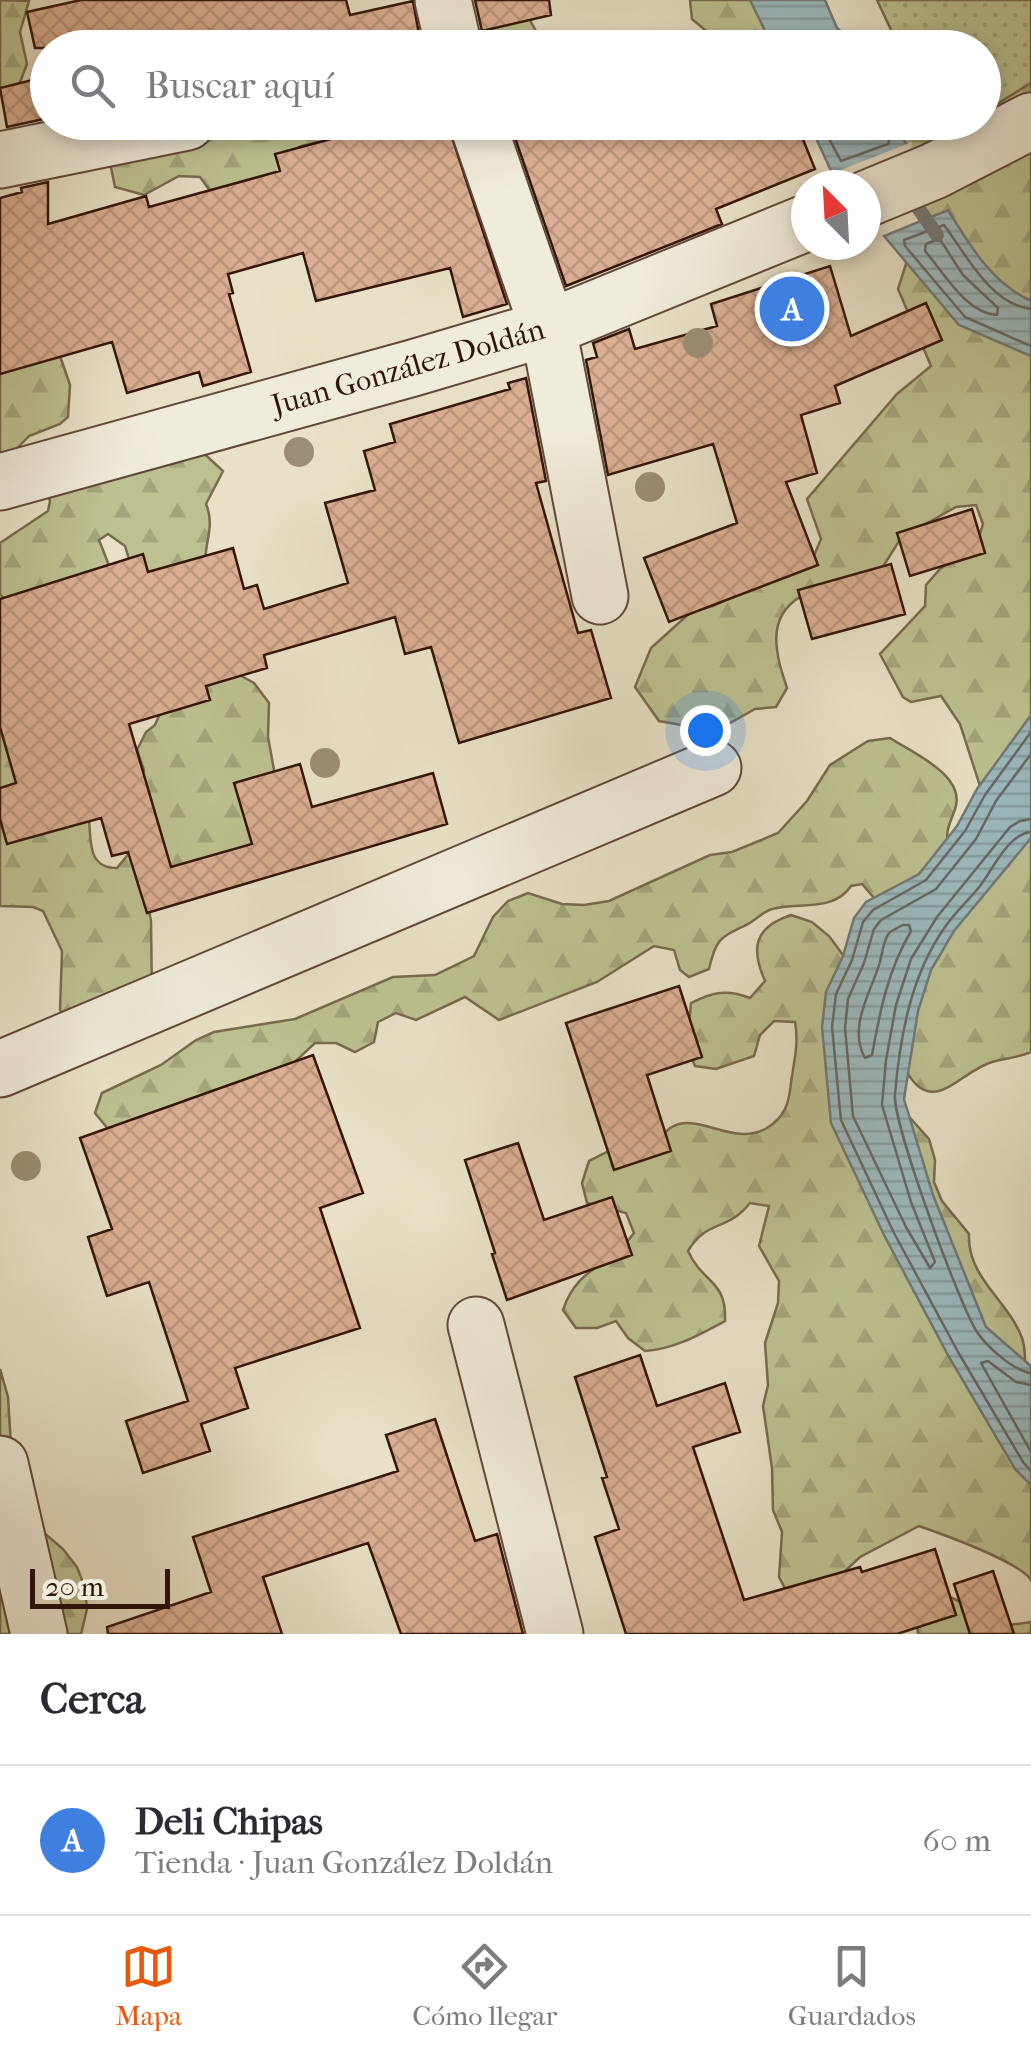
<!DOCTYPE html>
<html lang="es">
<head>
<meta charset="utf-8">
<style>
	body { margin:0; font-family:"IM FELL French Canon",serif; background:#f2f2f3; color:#2b2b33 }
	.compass { position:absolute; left:791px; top:170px; width:90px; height:90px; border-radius:50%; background:#fff; box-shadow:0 5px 15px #0003; rotate:336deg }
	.scale { position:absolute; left:30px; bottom:25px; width:140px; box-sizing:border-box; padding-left:10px; border:5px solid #33150a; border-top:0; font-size:28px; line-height:35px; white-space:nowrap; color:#33150a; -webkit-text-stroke:8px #f0ecdb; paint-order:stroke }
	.you { position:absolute; left:705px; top:730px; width:35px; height:35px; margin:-25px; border:8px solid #fff; border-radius:50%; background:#1a73e8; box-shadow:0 0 0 15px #1a73e833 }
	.badge { display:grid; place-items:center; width:65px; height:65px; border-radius:50%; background:#ea580c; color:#fff; font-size:32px; font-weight:700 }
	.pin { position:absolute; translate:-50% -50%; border:5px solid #fff; box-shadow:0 2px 10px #0006 }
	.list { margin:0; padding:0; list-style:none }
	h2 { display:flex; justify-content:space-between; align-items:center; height:130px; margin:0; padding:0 40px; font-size:42px }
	h2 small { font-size:32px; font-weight:400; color:#7c7c81 }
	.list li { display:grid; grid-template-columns:65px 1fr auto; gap:30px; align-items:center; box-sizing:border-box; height:150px; padding:0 40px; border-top:2px solid #e1e1e2 }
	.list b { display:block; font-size:38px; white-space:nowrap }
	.list p { margin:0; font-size:32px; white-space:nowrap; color:#7c7c81 }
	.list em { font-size:32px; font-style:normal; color:#7c7c81 }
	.icon { flex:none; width:55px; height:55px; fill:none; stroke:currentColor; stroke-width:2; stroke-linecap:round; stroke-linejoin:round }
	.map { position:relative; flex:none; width:1031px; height:1634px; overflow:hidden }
	.search { position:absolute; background:#fff; box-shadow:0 5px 15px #0003; left:30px; right:30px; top:30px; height:110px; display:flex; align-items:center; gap:25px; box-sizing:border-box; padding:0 35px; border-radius:55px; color:#7c7c81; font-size:38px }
	.sheet { height:280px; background:#fff }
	nav { display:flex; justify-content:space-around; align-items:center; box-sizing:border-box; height:140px; border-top:2px solid #e1e1e2; background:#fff; font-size:28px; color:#7c7c81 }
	nav a { display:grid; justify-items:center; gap:5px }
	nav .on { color:#ea580c }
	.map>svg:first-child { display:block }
	.forest { fill:url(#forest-firs); stroke:#786b4e; stroke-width:2.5 }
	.park { fill:url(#park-dots); stroke:#786b4e; stroke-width:2.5 }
	.water { fill:url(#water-rules); stroke:#727977; stroke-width:2.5 }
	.pier { fill:#e8e1c7 }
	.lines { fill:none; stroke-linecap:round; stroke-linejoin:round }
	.shore { stroke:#686865; stroke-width:2.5 }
	.stream { stroke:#727977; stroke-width:14 }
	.building { fill:url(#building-cross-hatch); stroke:#33150a; stroke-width:2.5 }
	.minor-casing { stroke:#604839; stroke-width:59 }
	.minor { stroke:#f0ecdb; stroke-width:55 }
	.tree { fill:#9b8d75 }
	.labels { text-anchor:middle; stroke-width:8; stroke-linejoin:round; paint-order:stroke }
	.street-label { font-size:30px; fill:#33150a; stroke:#f0ecdb }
</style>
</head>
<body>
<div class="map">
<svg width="1031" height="1634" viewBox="0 0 1031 1634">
	<defs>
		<pattern id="forest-firs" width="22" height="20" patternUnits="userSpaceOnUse" patternTransform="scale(2.5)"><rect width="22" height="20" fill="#bdc191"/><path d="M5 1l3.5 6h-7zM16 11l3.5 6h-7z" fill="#a3a57c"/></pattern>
		<pattern id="park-dots" width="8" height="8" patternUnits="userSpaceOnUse" patternTransform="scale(2.5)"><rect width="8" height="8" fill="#bdc191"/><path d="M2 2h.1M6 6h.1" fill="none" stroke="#a3a57c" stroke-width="1.8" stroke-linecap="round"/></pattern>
		<pattern id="water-rules" width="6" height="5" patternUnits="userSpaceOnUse" patternTransform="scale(2.5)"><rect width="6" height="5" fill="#9cbbc0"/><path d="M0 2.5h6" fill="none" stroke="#87a0a4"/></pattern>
		<pattern id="building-cross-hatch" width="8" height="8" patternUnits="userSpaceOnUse" patternTransform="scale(2.5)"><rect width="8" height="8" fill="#daae92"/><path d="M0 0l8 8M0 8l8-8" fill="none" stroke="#bc957d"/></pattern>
	</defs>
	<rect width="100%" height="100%" fill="#e8e1c7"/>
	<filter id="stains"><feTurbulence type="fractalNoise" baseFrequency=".002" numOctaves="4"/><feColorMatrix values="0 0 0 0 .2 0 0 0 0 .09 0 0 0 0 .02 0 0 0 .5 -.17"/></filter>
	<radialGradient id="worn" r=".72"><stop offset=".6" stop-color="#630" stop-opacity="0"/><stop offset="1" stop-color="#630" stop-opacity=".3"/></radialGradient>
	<path class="forest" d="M 0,0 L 29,1 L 20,32 L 27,64 L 19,85 L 9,90 L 0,88 Z
		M 690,0 L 775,0 L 788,47 L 720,47 L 716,39 L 692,19 Z
		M 532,11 L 531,22 L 541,40 L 559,47 L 493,47 L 492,39 L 481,21 Z
		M 910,24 L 1031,45 L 1031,1052 C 1018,1058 1005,1058 992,1062 C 958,1072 930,1123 902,1063 L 982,792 L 960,724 L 941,696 L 911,702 L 903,697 L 880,654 L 925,606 L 926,585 L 940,569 L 977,543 L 983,524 L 976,505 L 956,507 L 901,538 L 879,573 C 837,583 768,588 777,649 C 778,662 783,676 787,688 L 776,707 L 755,709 L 716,731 L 659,721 L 635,687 L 651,648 L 692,611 L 713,606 L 813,558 L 821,539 L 807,499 L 897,394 L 931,366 L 898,289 L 923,211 L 903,175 L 882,123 L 984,122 L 984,48 L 880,47 Z
		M 124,123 L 331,123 L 331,139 C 322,144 316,142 305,145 C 291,148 285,165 276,177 L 213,195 L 200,177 L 179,176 L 144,195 L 115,187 L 109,158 Z
		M 59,353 L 70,385 L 68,417 L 60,424 L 29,436 L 0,466 L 0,372 Z
		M 198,448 L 223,471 L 206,504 C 217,530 200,547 207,577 L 137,586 L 125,546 L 108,534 L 99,540 L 110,568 L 5,600 L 0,594 L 0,543 L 48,511 L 50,501 L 41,480 Z
		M 234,672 L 254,683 L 269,703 L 268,737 L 276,781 L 276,843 L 147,899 L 151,921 L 152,996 L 73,1031 L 60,1010 L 62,951 L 43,911 L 33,907 L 0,906 L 0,733 L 89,819 C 91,843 88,868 117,868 L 131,851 L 136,793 L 144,770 L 137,750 L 146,732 L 155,725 L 168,695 Z
		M 890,738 C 913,753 967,776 955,809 C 950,824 944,832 949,847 L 882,907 L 862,884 L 851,886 C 834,912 799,902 772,909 C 762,912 755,921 746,925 C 719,938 716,939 709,969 L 689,977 L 680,970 L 674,950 L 654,946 L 597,982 L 499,1020 L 465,997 L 416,1020 L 396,1013 L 378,1022 L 374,1042 L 355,1052 L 336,1043 L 315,1043 L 285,1071 L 109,1130 L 95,1113 L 102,1093 L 161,1065 L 196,1040 L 214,1032 L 295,1019 L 393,977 L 435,975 L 474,956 L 493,917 L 508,901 L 528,893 L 562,904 L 584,905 L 609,901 L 710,855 L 732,852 L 778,833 L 807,801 L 830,765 L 868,741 Z
		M 791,915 L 812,922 L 829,936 L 857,974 L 887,1092 L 929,1139 L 935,1160 L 934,1182 L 942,1201 L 969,1234 C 967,1278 1008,1300 1022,1338 C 1029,1357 1020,1375 1031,1392 L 1031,1580 C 1020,1562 942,1534 919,1526 L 860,1557 L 830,1585 L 788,1594 L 779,1577 L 782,1532 L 773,1510 L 772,1468 L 763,1406 L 768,1385 L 765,1343 L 778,1303 L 779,1281 L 759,1246 L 769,1206 L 750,1203 C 727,1232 707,1219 688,1251 C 703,1284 727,1280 725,1321 C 699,1335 674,1349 645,1351 L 628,1338 L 616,1321 L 597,1328 L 576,1328 L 563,1310 C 578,1265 610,1268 634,1233 L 626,1213 L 587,1203 L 582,1183 L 589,1161 L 627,1142 L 655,1146 C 659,1141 665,1132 670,1128 C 698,1110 732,1148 767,1128 C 785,1117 789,1103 791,1083 C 794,1061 799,1044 795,1022 L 774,1021 L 760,1035 L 754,1056 L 716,1069 L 695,1066 L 687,1047 L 691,1003 C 713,992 727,989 750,998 L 765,981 C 750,947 755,927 791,915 Z
		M 0,1369 L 8,1397 L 12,1461 L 30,1521 L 63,1549 L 77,1567 L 85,1588 L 87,1609 L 81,1634 L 0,1634 Z
		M 950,1597 L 1010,1625 L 1031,1622 L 1031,1634 L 918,1634 L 917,1620 Z"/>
	<path class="park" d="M 877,0 L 1031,0 L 1031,83 L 984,112 L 984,48 L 899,47 Z"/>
	<path class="water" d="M 750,0 L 825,0 L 837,28 L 860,47 L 773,47 Z
		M 809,123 L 890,123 L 909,147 L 833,175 Z
		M 948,210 C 970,246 992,283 1031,301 L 1031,356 L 959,325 L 884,236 Z
		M 1031,715 L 1031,838 L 954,931 L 931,970 L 918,1011 L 904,1099 L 933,1195 L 986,1327 L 1031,1366 L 1031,1485 L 1015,1469 L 949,1357 L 885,1237 L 831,1123 L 822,1027 L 826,992 L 843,956 L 854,918 L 866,902 L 919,874 L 957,826 L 977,789 Z"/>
	<path class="pier" d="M 912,142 L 911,151 L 835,180 L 828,175 Z"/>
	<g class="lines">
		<path class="shore" d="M 820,122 L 841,161 L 888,144 L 889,139 L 882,122
			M 936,240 L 941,241 L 963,275 L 998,308 L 997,315 C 967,314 944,273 925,251 L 926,244 Z
			M 1031,309 C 990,304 966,254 944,225 L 904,240 L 905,246 L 965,317 L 1031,346
			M 1031,732 L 985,795 L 965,831 L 926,880 L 873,910 L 863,922 L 852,960 L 836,994 L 832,1027 L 841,1120 L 894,1233 L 958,1352 L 1023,1462 L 1031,1471
			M 1031,754 L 996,801 L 976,839 L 936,889 L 881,920 L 874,929 L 864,963 L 848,999 L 845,1028 L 853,1116 L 906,1227 L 930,1268 L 935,1262 L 911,1202 L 882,1105 L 886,1060 L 896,1005 L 911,959 L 937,917 L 1010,827 L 1020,821 L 1031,819
			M 1031,832 C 1008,834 993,869 980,886 C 969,900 955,912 945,927 C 911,975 900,1036 895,1094 C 892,1122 959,1304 977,1332 C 987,1347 1014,1371 1031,1373
			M 903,925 L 909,925 L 911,931 C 888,970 880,1011 872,1055 L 865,1058 C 848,1027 870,994 879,965 C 882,956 883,941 889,933 C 891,931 901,926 903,925 Z
			M 1031,1385 L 1016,1382 L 988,1361 L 981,1363 L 1031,1452"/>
		<path class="stream" d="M 909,195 L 937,235"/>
	</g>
	<path class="building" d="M 81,0 L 346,0 L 350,15 L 413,1 L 421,45 L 35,48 L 27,12 Z
		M 475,0 L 549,0 L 551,15 L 482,31 Z
		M 48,76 L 48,118 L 7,127 L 0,88 Z
		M 394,122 L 447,122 L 507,304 L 463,317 L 450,268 L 316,301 L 303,253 L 228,274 L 233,293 L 229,294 L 251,372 L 203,386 L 199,372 L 127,393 L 112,342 L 0,374 L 0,198 L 22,192 L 21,188 L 48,182 L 48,224 L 146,196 L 149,207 L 280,171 L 275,154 Z
		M 544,122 L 796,122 L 815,169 L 716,209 L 722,224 L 566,286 L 514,135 Z
		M 830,266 L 851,336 L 926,303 L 942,340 L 835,386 L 840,403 L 801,415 L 817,473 L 786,482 L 818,565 L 669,622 L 644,558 L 737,523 L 713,444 L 608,475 L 586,360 L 597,357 L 593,343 L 629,329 L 635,349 L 717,326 L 711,304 Z
		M 526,378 L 546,481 L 536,483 L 578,633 L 591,630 L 611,698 L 459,743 L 431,647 L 405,654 L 395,617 L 264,655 L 267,668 L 206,686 L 210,700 L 129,724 L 171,867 L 252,844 L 234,783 L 300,764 L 312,807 L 433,773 L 447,824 L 147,913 L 128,852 L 112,856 L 101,818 L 7,844 L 0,819 L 0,788 L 16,783 L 0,727 L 0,599 L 143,554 L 148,572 L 233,548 L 244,589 L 257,585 L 264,609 L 348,583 L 325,503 L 375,490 L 364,451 L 395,442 L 390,424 L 510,389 L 508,383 Z
		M 972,509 L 985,553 L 910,576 L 897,533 Z
		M 891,564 L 905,614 L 812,639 L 798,590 Z
		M 679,986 L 702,1057 L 647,1075 L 671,1151 L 614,1170 L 566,1023 Z
		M 313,1055 L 363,1193 L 320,1208 L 360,1328 L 235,1368 L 248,1408 L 201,1424 L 210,1451 L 143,1473 L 126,1421 L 188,1401 L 149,1282 L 107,1296 L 88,1237 L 112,1229 L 80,1138 Z
		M 518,1143 L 544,1220 L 612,1197 L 632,1255 L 507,1300 L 492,1254 L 495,1253 L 465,1160 Z
		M 640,1355 L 657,1406 L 725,1383 L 740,1432 L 693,1447 L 744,1600 L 860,1567 L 862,1572 L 935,1549 L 956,1615 L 897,1634 L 626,1634 L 595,1537 L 619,1529 L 602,1478 L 607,1477 L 575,1377 Z
		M 435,1419 L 475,1541 L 497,1534 L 523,1634 L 401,1634 L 368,1543 L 263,1577 L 282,1634 L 108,1634 L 107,1627 L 211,1592 L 193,1537 L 398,1471 L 386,1435 Z
		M 993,1571 L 1014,1634 L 970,1634 L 954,1584 Z"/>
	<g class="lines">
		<g class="minor-casing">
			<path id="minor" d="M 443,0 L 454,48
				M 477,122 L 548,328 L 600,596
				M 0,160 L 187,122
				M 866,199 L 934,171 L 1031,121
				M 0,482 L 413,368 L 548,328 L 806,223
				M 0,1069 L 713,768
				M 476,1325 L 555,1634
				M 0,1464 L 39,1634"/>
		</g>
		<use href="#minor" class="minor"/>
	</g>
	<g class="tree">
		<circle cx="698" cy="343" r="15"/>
		<circle cx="299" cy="452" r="15"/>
		<circle cx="650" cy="487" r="15"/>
		<circle cx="325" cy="763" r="15"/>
		<circle cx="26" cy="1166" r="15"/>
	</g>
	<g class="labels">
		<g class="street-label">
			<text transform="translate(408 367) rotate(-16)" y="10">Juan González Doldán</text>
		</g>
	</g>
	<rect width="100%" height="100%" filter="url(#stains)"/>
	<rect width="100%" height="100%" fill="url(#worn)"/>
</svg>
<svg class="compass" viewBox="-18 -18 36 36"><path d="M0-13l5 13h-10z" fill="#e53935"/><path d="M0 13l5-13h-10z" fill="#7c7c81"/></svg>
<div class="scale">20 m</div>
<div class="you"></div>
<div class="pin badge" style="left:792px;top:309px;background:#3f7fe0">A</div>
<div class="search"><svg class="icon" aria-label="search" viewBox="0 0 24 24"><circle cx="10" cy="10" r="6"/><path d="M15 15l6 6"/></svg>Buscar aquí</div>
</div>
<section class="sheet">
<h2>Cerca<small></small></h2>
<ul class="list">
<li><span class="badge" style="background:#3f7fe0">A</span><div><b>Deli Chipas</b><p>Tienda · Juan González Doldán</p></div><em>60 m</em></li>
</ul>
</section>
<nav>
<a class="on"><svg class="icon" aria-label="map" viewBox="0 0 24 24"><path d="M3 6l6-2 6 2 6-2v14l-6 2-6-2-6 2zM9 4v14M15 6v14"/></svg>Mapa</a>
<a><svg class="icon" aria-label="directions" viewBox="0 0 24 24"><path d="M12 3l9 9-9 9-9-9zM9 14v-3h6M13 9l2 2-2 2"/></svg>Cómo llegar</a>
<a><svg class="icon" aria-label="saved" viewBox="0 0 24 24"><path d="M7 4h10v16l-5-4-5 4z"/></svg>Guardados</a>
</nav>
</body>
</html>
